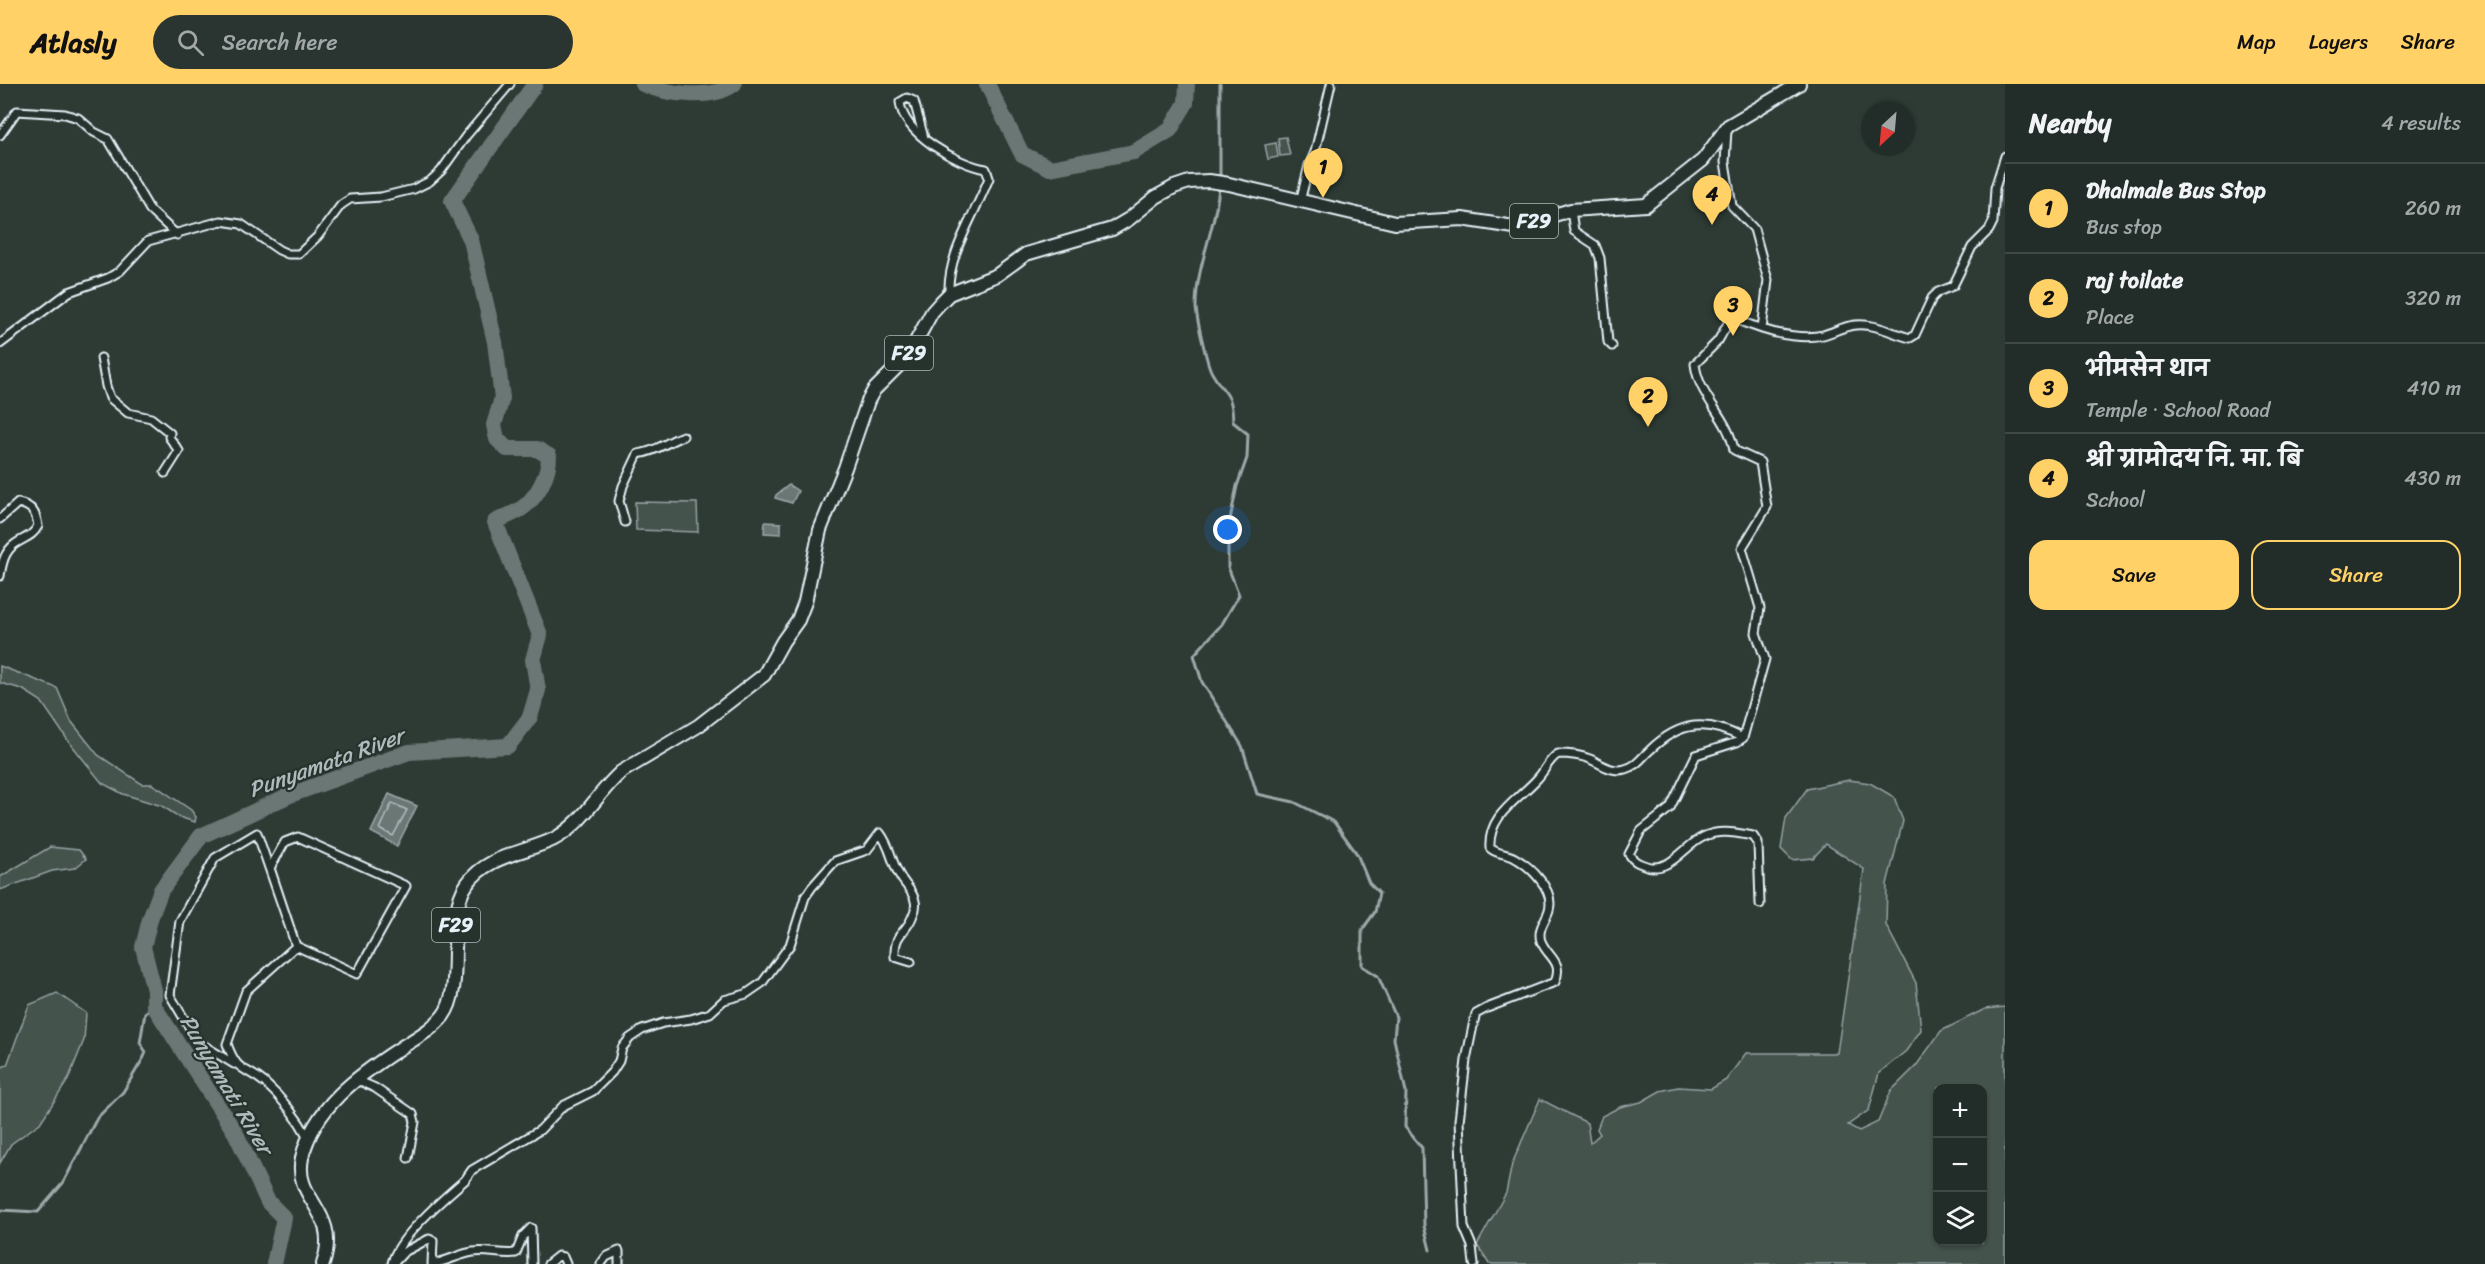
<!DOCTYPE html>
<html lang="en">
<head>
<meta charset="utf-8">
<style>
	body { margin:0; font-family:Sriracha,"Playpen Sans Deva",sans-serif; background:#2a3430; color:#f1f3f6 }
	.controls { position:absolute; right:18px; bottom:18px; display:grid; overflow:hidden; border-radius:12px; box-shadow:0 2px 4px #0004 }
	.controls button { width:54px; height:54px; display:grid; place-items:center; padding:0; border:0; border-bottom:2px solid #3f4845; background:#222c28; color:#f1f3f6; font:30px sans-serif }
	.compass { position:absolute; left:1861px; top:18px; width:54px; height:54px; border-radius:50%; background:#222c28; box-shadow:0 2px 4px #0004; rotate:206deg }
	.you { position:absolute; left:1228px; top:446px; width:21px; height:21px; margin:-15px; border:4px solid #fff; border-radius:50%; background:#1a73e8; box-shadow:0 0 0 9px #1a73e833 }
	.badge { display:grid; place-items:center; width:39px; height:39px; border-radius:50%; background:#ffd166; color:#111; font-size:20px; font-weight:700 }
	.pin { position:absolute; translate:-50% -50px; filter:drop-shadow(0 2px 3px #0008) }
	.pin::after { content:''; position:absolute; top:32px; width:21px; height:18px; background:inherit; clip-path:polygon(0 0,100% 0,50% 100%) }
	.list { margin:0; padding:0; list-style:none }
	h2 { display:flex; justify-content:space-between; align-items:center; height:78px; margin:0; padding:0 24px; font-size:26px }
	h2 small { font-size:20px; font-weight:400; color:#a2a7a8 }
	.list li { display:grid; grid-template-columns:39px 1fr auto; gap:18px; align-items:center; box-sizing:border-box; height:90px; padding:0 24px; border-top:2px solid #3f4845 }
	.list b { display:block; font-size:22px; white-space:nowrap }
	.list p { margin:0; font-size:20px; white-space:nowrap; color:#a2a7a8 }
	.list em { font-size:20px; font-style:normal; color:#a2a7a8 }
	.actions { display:flex; gap:12px; padding:18px 24px }
	.actions a { flex:1; padding:14px 0; border:2px solid #ffd166; border-radius:18px; text-align:center; font-size:21px; color:#ffd166 }
	.actions .main { background:#ffd166; color:#111 }
	.icon { flex:none; width:33px; height:33px; fill:none; stroke:currentColor; stroke-width:2; stroke-linecap:round; stroke-linejoin:round }
	.map { position:relative; flex:none; width:2005px; height:1180px; overflow:hidden }
	header { display:flex; align-items:center; gap:36px; box-sizing:border-box; height:84px; padding:0 30px; background:#ffd166; color:#111 }
	header strong { font-size:28px }
	nav { display:flex; gap:33px; margin-inline-start:auto; font-size:21px }
	.search { width:420px; height:54px; background:#2a3430; display:flex; align-items:center; gap:15px; box-sizing:border-box; padding:0 21px; border-radius:33px; color:#a2a7a8; font-size:22px }
	main { display:flex }
	aside { flex:1; background:#222c28 }
	.map>svg:first-child { display:block }
	.built { fill:#3b4843 }
	.green { fill:#45524e; stroke:#96a2a3; stroke-width:1.5; fill-rule:evenodd }
	.water { fill:#6b7775; stroke:#9da8a9; stroke-width:1.5 }
	.lines { fill:none; stroke-linecap:round; stroke-linejoin:round }
	.shore { stroke:#b6c0c4; stroke-width:1.5 }
	.stream { stroke:#9da8a9; stroke-width:3 }
	.river { stroke:#6b7775; stroke-width:16 }
	.street-casing { stroke:#e8f1f8; stroke-width:11 }
	.primary-casing { stroke:#e8f1f8; stroke-width:16 }
	.street { stroke:#26332d; stroke-width:7 }
	.primary { stroke:#26332d; stroke-width:12 }
	.labels { text-anchor:middle; stroke-width:4.5; stroke-linejoin:round; paint-order:stroke }
	.shield { fill:#26332d; stroke:#aeb8bb; stroke-width:1.5 }
	.shield-label { font-size:20px; font-weight:bold; fill:#e8f1f8 }
	.water-label { font-size:22px; font-style:italic; fill:#b0babd; stroke:#26332d }
</style>
</head>
<body>
<header>
<strong>Atlasly</strong>
<div class="search"><svg class="icon" aria-label="search" viewBox="0 0 24 24"><circle cx="10" cy="10" r="6"/><path d="M15 15l6 6"/></svg>Search here</div>
<nav><a>Map</a><a>Layers</a><a>Share</a></nav>
</header>
<main>
<div class="map">
<svg width="2005" height="1180" viewBox="0 0 2005 1180">
	<rect width="100%" height="100%" fill="#2e3b35"/>
	<filter id="ink" filterUnits="userSpaceOnUse"><feTurbulence type="fractalNoise" baseFrequency=".0167" numOctaves="2"/><feDisplacementMap in="SourceGraphic" scale="12" xChannelSelector="R" yChannelSelector="G"/><feConvolveMatrix kernelMatrix="1 2 1 2 8 2 1 2 1" color-interpolation-filters="sRGB"/></filter>
	<g filter="url(#ink)">
		<path class="built" d="M 2005,83 L 2005,125 L 1996,123 Z"/>
		<path class="green" d="M 1286,53 L 1290,71 L 1280,72 L 1278,54 Z
			M 1276,59 L 1278,73 L 1268,75 L 1265,61 Z
			M 635,418 L 697,419 L 698,448 L 636,446 Z
			M 0,582 L 57,604 L 71,637 L 98,671 L 142,700 L 152,700 L 160,705 L 191,726 L 196,733 L 195,738 L 179,733 L 162,722 L 123,710 L 102,699 L 67,655 L 41,617 L 22,605 L 0,599 Z
			M 1849,696 L 1870,699 L 1894,713 L 1903,737 L 1887,800 L 1886,841 L 1916,899 L 1921,946 L 1906,967 L 1879,989 L 1869,1026 L 1848,1041 L 1859,1047 L 1878,1038 L 1891,1007 L 1916,982 L 1941,947 L 1985,925 L 2005,923 L 2005,1180 L 1489,1180 L 1477,1161 L 1506,1109 L 1512,1080 L 1540,1015 L 1587,1039 L 1590,1059 L 1600,1050 L 1597,1045 L 1602,1032 L 1620,1023 L 1641,1018 L 1660,1007 L 1678,1003 L 1711,1005 L 1726,996 L 1746,969 L 1837,969 L 1864,785 L 1826,760 L 1813,774 L 1792,776 L 1781,765 L 1786,734 L 1807,705 ZM 1938,1004 L 1982,1004 L 1982,1158 L 1938,1158 Z
			M 50,763 L 79,766 L 86,775 L 75,784 L 52,787 L 0,806 L 0,793 Z
			M 57,909 L 86,929 L 84,956 L 68,996 L 40,1039 L 11,1060 L 0,1079 L 0,984 L 7,981 L 29,921 Z"/>
		<path class="water" d="M 789,401 L 798,407 L 792,419 L 775,414 L 776,411 Z
			M 765,438 L 781,439 L 781,450 L 764,449 Z
			M 389,710 L 417,722 L 397,762 L 371,748 Z"/>
		<g class="lines">
			<path class="shore" d="M 392,719 L 407,726 L 393,752 L 380,745 Z"/>
			<path class="stream" d="M 1220,94 L 1220,0
				M 1219,101 C 1217,141 1196,182 1196,222 C 1196,232 1207,281 1212,289 C 1226,313 1232,307 1233,338 L 1248,350 L 1247,374 L 1237,402 L 1228,445 L 1228,483 L 1239,511 L 1222,540 L 1194,571 L 1202,598 L 1242,662 L 1257,710 L 1294,718 L 1334,738 L 1357,770 L 1369,799 L 1379,809 L 1375,828 L 1362,846 L 1362,882 L 1378,892 L 1396,933 L 1394,955 L 1406,1008 L 1405,1043 L 1422,1064 L 1424,1142 L 1430,1166
				M 0,1126 L 38,1128 L 63,1099 L 97,1034 L 123,1008 L 144,973 L 146,968 L 140,959 L 145,929 L 154,922"/>
			<path class="river" d="M 643,0 C 667,10 712,17 734,0
				M 987,0 L 1022,70 L 1050,84 L 1134,68 L 1170,46 L 1186,19 L 1187,0
				M 274,1180 L 284,1134 L 268,1118 L 236,1050 L 154,922 L 154,906 L 143,863 L 150,835 L 161,806 L 201,752 L 290,711 L 409,668 L 508,662 L 530,633 L 538,606 L 533,576 L 540,551 L 495,438 C 504,433 517,429 525,422 C 538,411 549,390 549,372 L 537,365 L 507,365 L 497,355 L 494,341 L 502,314 L 495,258 L 471,156 L 452,117 L 535,0"/>
			<g class="street-casing">
				<path id="street" d="M 1727,46 L 1725,78 L 1732,122 L 1754,145 L 1768,196 L 1762,245 L 1731,234 L 1718,257 L 1695,280 C 1699,314 1728,332 1734,366 L 1760,378 L 1767,423 L 1742,464 L 1760,524 L 1756,549 L 1765,575 L 1743,654 L 1737,658 L 1696,671 L 1670,724 L 1641,747 L 1629,770 C 1634,778 1638,779 1647,782 C 1670,789 1685,761 1703,753 C 1719,745 1736,749 1753,752 L 1758,759 L 1760,820
					M 0,51 L 17,27 L 65,30 L 78,34 L 94,48 L 108,55 L 150,126 L 177,151
					M 924,54 L 914,17 L 907,14 L 900,18 C 903,50 957,80 986,85 L 989,94 C 975,131 947,170 949,210
					M 1300,118 L 1309,81 L 1315,68 L 1331,0
					M 1571,126 L 1574,147 L 1595,161 L 1600,174 L 1608,258 L 1612,262
					M 1762,245 C 1779,251 1806,255 1823,251 C 1834,248 1844,242 1855,241 C 1875,239 1891,249 1910,254 L 1915,251 L 1932,214 L 1938,208 L 1953,202 L 1972,163 L 1989,146 L 1993,138 L 1995,104 L 2005,72
					M 0,260 L 69,208 L 108,194 L 120,187 L 148,157 L 221,137 L 241,140 L 279,166 L 288,170 L 299,170 L 318,152 L 341,121 L 350,115 L 381,113 L 414,105 L 430,97 L 441,87 L 466,52 L 510,0
					M 101,274 L 106,302 L 110,314 L 128,329 L 151,334 L 170,349 L 169,353 L 179,367 L 165,389
					M 0,435 L 18,419 C 32,422 36,428 38,442 C 32,453 25,453 15,460 C 4,468 2,480 0,492
					M 625,438 L 619,417 L 623,402 L 638,370 C 658,367 666,358 683,352
					M 234,980 L 198,958 L 170,911 L 180,837 L 215,774 L 257,749 L 296,862 L 270,784 L 285,758 L 298,753 L 406,802 L 357,890 L 296,862 L 246,907 L 227,960 C 238,990 243,981 265,999 C 282,1014 298,1035 309,1055
					M 357,996 L 375,1004 L 413,1030 L 415,1038 L 408,1074
					M 392,1180 C 395,1156 445,1113 465,1096 L 472,1086 L 540,1046 L 563,1022 L 593,1007 L 612,988 L 619,977 L 622,964 L 630,954 L 642,946 L 663,939 L 691,935 L 710,929 L 724,916 L 746,910 L 762,899 L 790,861 L 805,813 L 812,803 L 835,777 L 867,766 L 880,749 C 891,763 891,778 900,792 C 905,801 913,807 915,817 C 916,821 915,827 913,831 C 906,851 894,847 895,873 L 911,878
					M 393,1180 L 404,1168 L 429,1155 L 433,1157 L 432,1180 C 446,1178 459,1170 473,1168 C 488,1166 502,1171 516,1169 L 523,1152 L 531,1144 L 532,1180
					M 548,1180 L 558,1172 L 563,1173 L 566,1180
					M 601,1180 L 606,1173 L 619,1167 L 619,1180
					M 1474,1180 L 1472,1162 L 1464,1143 L 1459,1037 L 1466,976 L 1474,937 L 1476,930 L 1487,924 L 1555,898 C 1564,877 1547,873 1541,857 C 1537,845 1546,836 1549,826 C 1555,806 1531,783 1515,774 C 1507,769 1498,771 1490,764 C 1488,731 1517,717 1537,695 C 1545,687 1548,676 1558,670 C 1569,670 1580,671 1590,675 C 1601,680 1612,689 1625,685 C 1637,682 1641,674 1650,666 C 1680,637 1707,635 1743,654"/>
			</g>
			<g class="primary-casing">
				<path id="primary" d="M 323,1180 C 341,1126 293,1117 302,1074 C 313,1024 359,991 399,965 C 414,955 432,946 443,932 C 466,902 444,832 467,800 C 487,771 525,769 554,755 C 584,739 597,709 621,688 L 698,642 L 764,591 L 783,557 L 798,536 L 805,518 L 820,446 L 845,384 L 868,317 L 874,306 L 908,272 L 932,228 L 941,218 L 949,210 L 997,191 L 1026,170 L 1112,145 L 1129,135 L 1156,113 L 1174,103 L 1189,98 L 1209,97 L 1229,100 L 1395,139 L 1462,135 L 1514,143 L 1571,126 L 1646,121 L 1703,76 L 1728,42 L 1799,0"/>
			</g>
			<use href="#street" class="street"/>
			<use href="#primary" class="primary"/>
		</g>
	</g>
	<g class="labels">
		<g class="shield">
			<rect x="1510" y="120" width="48" height="34" rx="4.5"/>
			<rect x="885" y="252" width="48" height="34" rx="4.5"/>
			<rect x="432" y="824" width="48" height="34" rx="4.5"/>
		</g>
		<g class="shield-label">
			<text x="1534" y="144">F29</text>
			<text x="909" y="276">F29</text>
			<text x="456" y="848">F29</text>
		</g>
		<g class="water-label">
			<text transform="translate(326 678) rotate(-20)" y="8">Punyamata River</text>
			<text transform="translate(227 1000) rotate(59)" y="8">Punyamati River</text>
		</g>
	</g>
</svg>
<div class="controls">
<button>+</button>
<button>−</button>
<button><svg class="icon" aria-label="layers" viewBox="0 0 24 24"><path d="M12 4l9 5-9 5-9-5zM3 14l9 5 9-5"/></svg></button>
</div>
<svg class="compass" viewBox="-18 -18 36 36"><path d="M0-13l5 13h-10z" fill="#e53935"/><path d="M0 13l5-13h-10z" fill="#a2a7a8"/></svg>
<div class="you"></div>
<div class="pin badge" style="left:1323px;top:114px">1</div>
<div class="pin badge" style="left:1648px;top:343px">2</div>
<div class="pin badge" style="left:1733px;top:252px">3</div>
<div class="pin badge" style="left:1712px;top:141px">4</div>
</div>
<aside>
<h2>Nearby<small>4 results</small></h2>
<ul class="list">
<li><span class="badge">1</span><div><b>Dhalmale Bus Stop</b><p>Bus stop</p></div><em>260 m</em></li>
<li><span class="badge">2</span><div><b>raj toilate</b><p>Place</p></div><em>320 m</em></li>
<li><span class="badge">3</span><div><b>भीमसेन थान</b><p>Temple · School Road</p></div><em>410 m</em></li>
<li><span class="badge">4</span><div><b>श्री ग्रामोदय नि. मा. बि</b><p>School</p></div><em>430 m</em></li>
</ul>
<div class="actions"><a class="main">Save</a><a>Share</a></div>
</aside>
</main>
</body>
</html>
